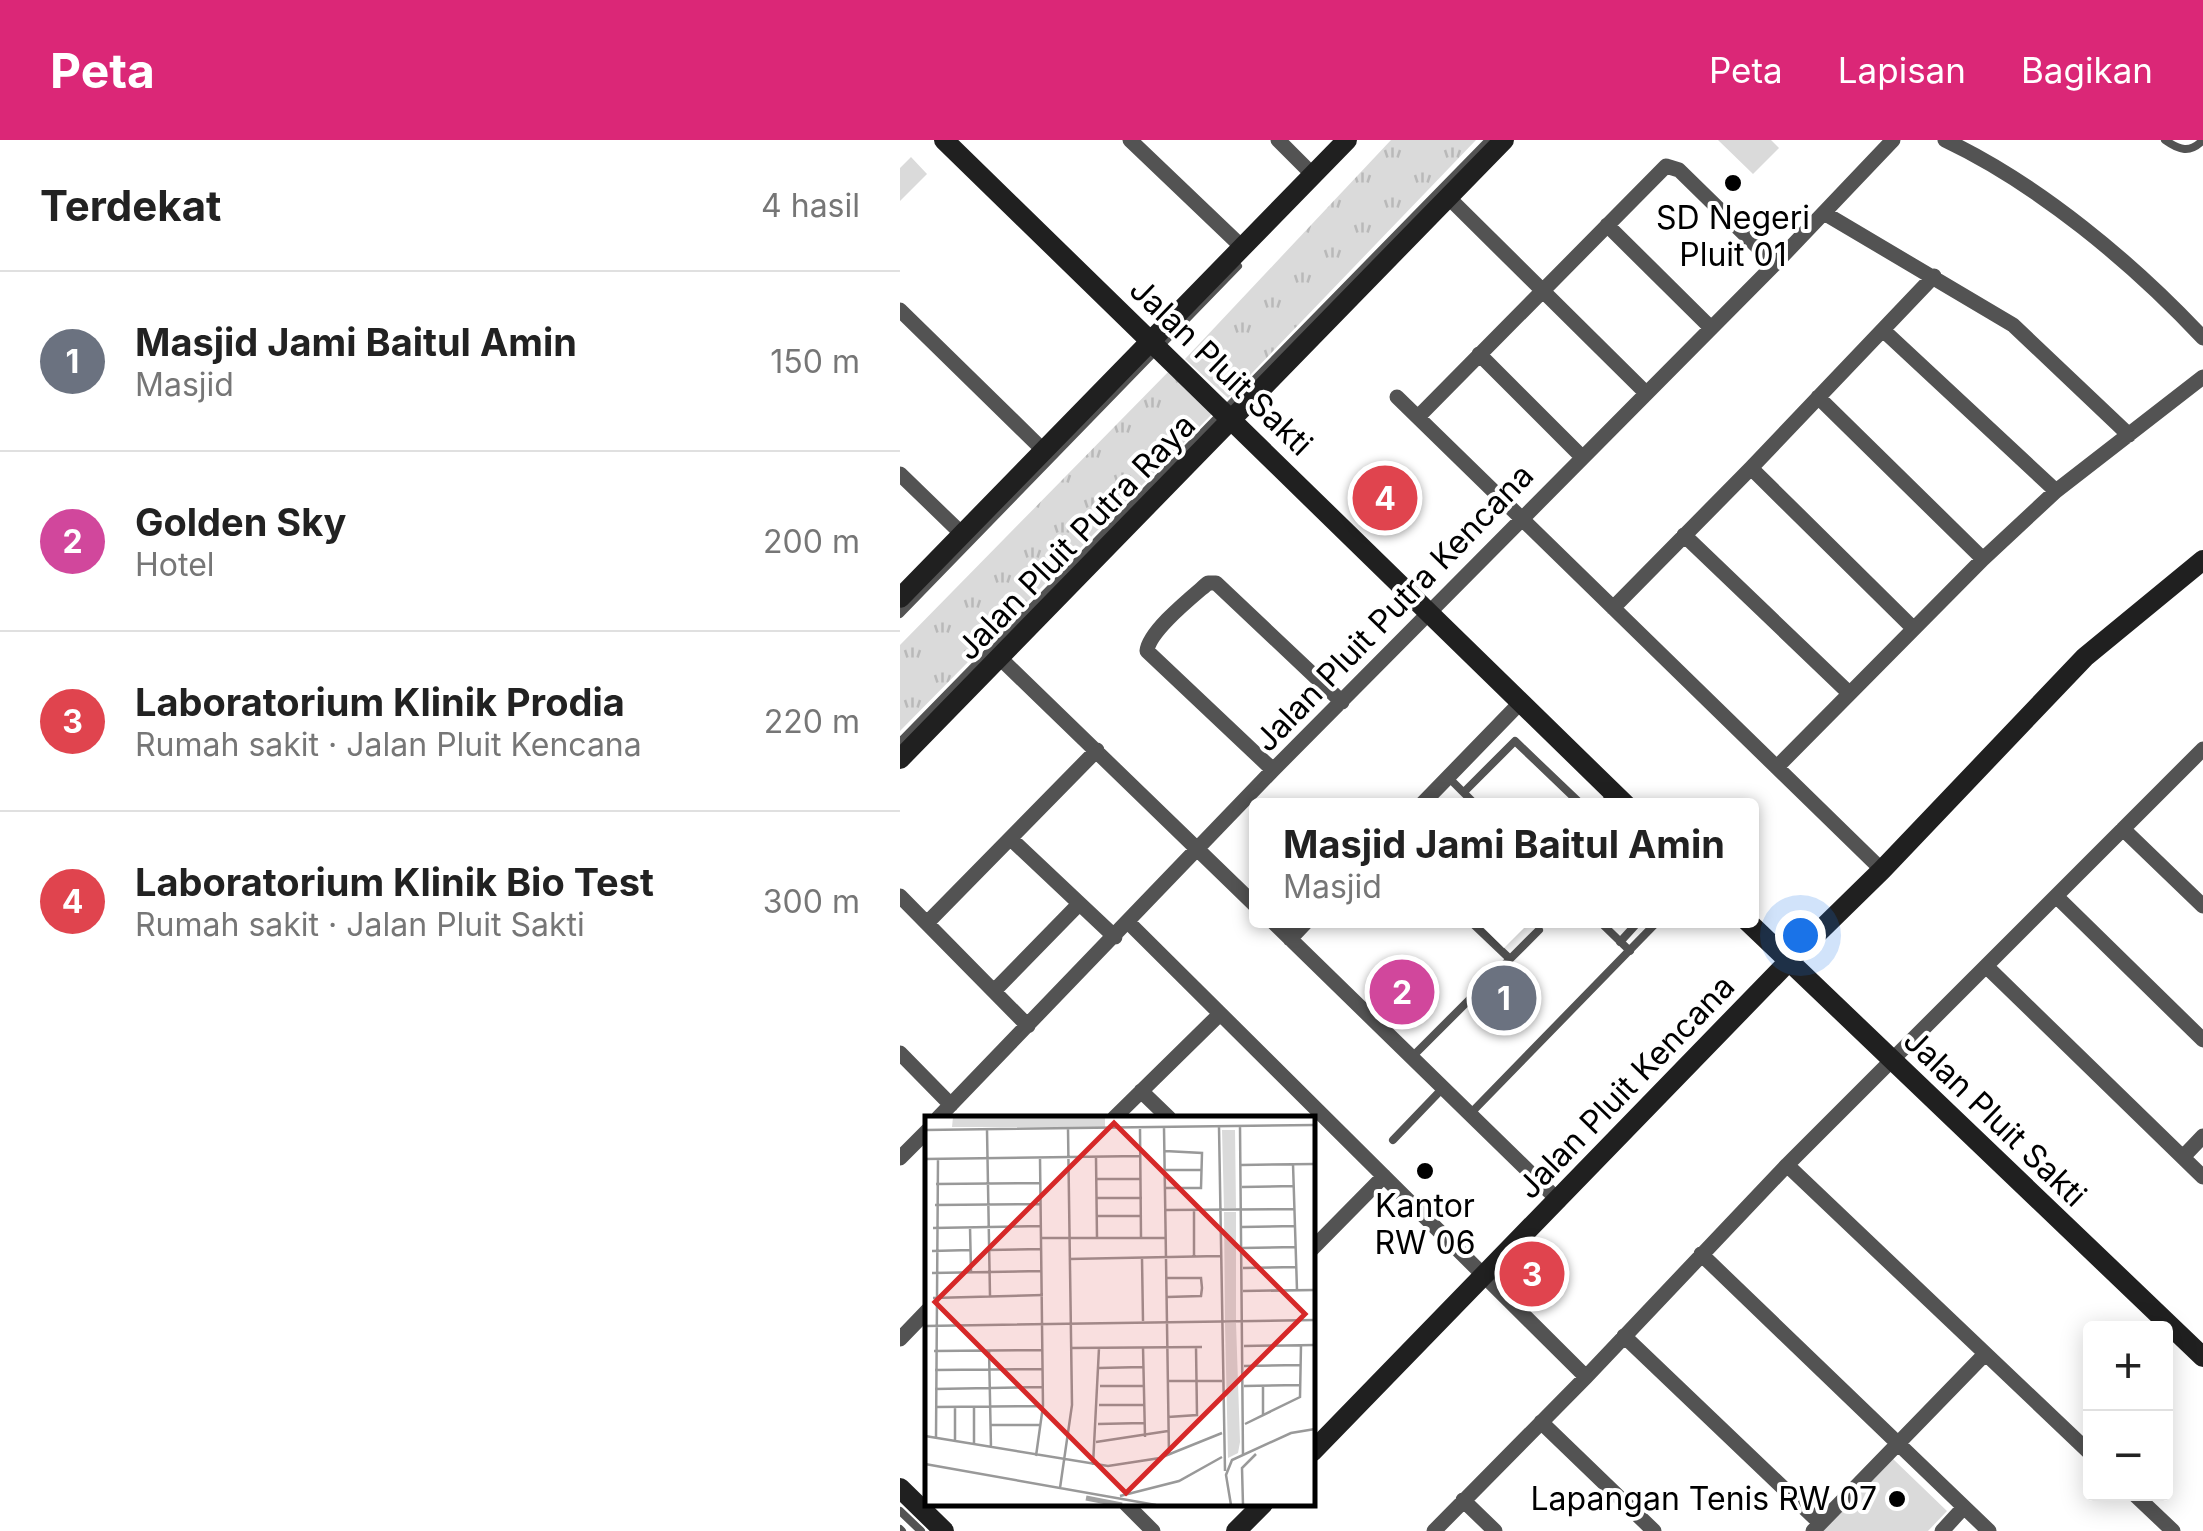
<!DOCTYPE html>
<html lang="id">
<head>
<meta charset="utf-8">
<style>
	body { margin:0; font-family:Inter,sans-serif; background:#f6f6f6; color:#222 }
	.controls { position:absolute; right:30px; bottom:30px; display:grid; overflow:hidden; border-radius:10px; box-shadow:0 5px 25px #0003 }
	.controls button { width:90px; height:90px; display:grid; place-items:center; padding:0; border:0; border-bottom:2px solid #e0e0e0; background:#fff; color:#222; font:50px sans-serif }
	.you { position:absolute; left:900px; top:795px; width:35px; height:35px; margin:-25px; border:8px solid #fff; border-radius:50%; background:#1a73e8; box-shadow:0 0 0 15px #1a73e833 }
	.badge { display:grid; place-items:center; width:65px; height:65px; border-radius:50%; background:#db2777; color:#fff; font-size:32px; font-weight:700 }
	.pin { position:absolute; translate:-50% -50%; border:5px solid #fff; box-shadow:0 2px 10px #0006 }
	.popup { position:absolute; left:349px; top:658px; width:510px; height:130px; box-sizing:border-box; display:grid; place-content:center; border-radius:10px; background:#fff; filter:drop-shadow(0 2px 8px #0005); font-size:32px; white-space:nowrap; color:#767676 }
	.popup b { font-size:38px; color:#222 }
	.popup::after { content:''; position:absolute; left:50%; top:100%; margin-left:-20px; border:20px solid transparent; border-top-color:#fff }
	.list { margin:0; padding:0; list-style:none }
	h2 { display:flex; justify-content:space-between; align-items:center; height:130px; margin:0; padding:0 40px; font-size:42px }
	h2 small { font-size:32px; font-weight:400; color:#767676 }
	.list li { display:grid; grid-template-columns:65px 1fr auto; gap:30px; align-items:center; box-sizing:border-box; height:180px; padding:0 40px; border-top:2px solid #e0e0e0 }
	.list b { display:block; font-size:38px; white-space:nowrap }
	.list p { margin:0; font-size:32px; white-space:nowrap; color:#767676 }
	.list em { font-size:32px; font-style:normal; color:#767676 }
	.map { position:relative; flex:none; width:1303px; height:1391px; overflow:hidden }
	header { display:flex; align-items:center; gap:60px; box-sizing:border-box; height:140px; padding:0 50px; background:#db2777; color:#fff }
	header strong { font-size:48px }
	nav { display:flex; gap:55px; margin-inline-start:auto; font-size:35px }
	main { display:flex }
	aside { flex:1; background:#fff }
	.map>svg:first-child { display:block }
	.park { fill:url(#park-tufts) }
	.pitch { fill:#dadada }
	.lines { fill:none; stroke-linecap:round; stroke-linejoin:round }
	.lane { stroke:#535353; stroke-width:8 }
	.street { stroke:#535353; stroke-width:15 }
	.secondary { stroke:#202020; stroke-width:20 }
	.poi-dot { fill:#000; stroke:#fff; stroke-width:4 }
	.labels { text-anchor:middle; stroke-width:8; stroke-linejoin:round; paint-order:stroke }
	.poi-label { font-size:32px; fill:#000; stroke:#fff }
	.street-label { font-size:32px; fill:#000; stroke:#fff }
	.inset-river { fill:none; stroke:#a1a1a1; stroke-width:5 }
	.inset-road { fill:none; stroke:#999; stroke-width:2.5 }
	.view { fill:#d62828; fill-opacity:0.15; stroke:#d62828; stroke-width:5 }
	.inset-edge { fill:none; stroke:#000; stroke-width:5 }
</style>
</head>
<body>
<header>
<strong>Peta</strong>
<nav><a>Peta</a><a>Lapisan</a><a>Bagikan</a></nav>
</header>
<main>
<aside>
<h2>Terdekat<small>4 hasil</small></h2>
<ul class="list">
<li><span class="badge" style="background:#6b7280">1</span><div><b>Masjid Jami Baitul Amin</b><p>Masjid</p></div><em>150 m</em></li>
<li><span class="badge" style="background:#d1479c">2</span><div><b>Golden Sky</b><p>Hotel</p></div><em>200 m</em></li>
<li><span class="badge" style="background:#e0444e">3</span><div><b>Laboratorium Klinik Prodia</b><p>Rumah sakit · Jalan Pluit Kencana</p></div><em>220 m</em></li>
<li><span class="badge" style="background:#e0444e">4</span><div><b>Laboratorium Klinik Bio Test</b><p>Rumah sakit · Jalan Pluit Sakti</p></div><em>300 m</em></li>
</ul>
</aside>
<div class="map">
<svg width="1303" height="1391" viewBox="0 0 1303 1391">
	<defs>
		<pattern id="park-tufts" width="24" height="20" patternUnits="userSpaceOnUse" patternTransform="scale(2.5)"><rect width="24" height="20" fill="#dadada"/><path d="M3 7l-1-3M5 7V3M7 7l1-3M15 17l-1-3M17 17v-4M19 17l1-3" fill="none" stroke="#b9b9b9"/></pattern>
	</defs>
	<rect width="100%" height="100%" fill="#fff"/>
	<path class="park" d="M 491,0 L 576,0 L 328,258 L 285,219 Z
		M 272,228 L 315,271 L 0,591 L 0,505 Z"/>
	<path class="pitch" d="M 818,0 L 871,0 L 879,8 L 853,34 Z
		M 11,17 L 27,34 L 0,61 L 0,28 Z
		M 992,1318 L 1047,1371 L 1028,1391 L 923,1391 Z"/>
	<g class="lines">
		<path class="lane" d="M 1265,0 C 1279,10 1290,14 1303,0
			M 0,474 L 338,126
			M 0,602 L 589,0
			M 548,637 L 577,666
			M 564,652 L 615,601 L 683,666
			M 701,666 L 713,653
			M 698,780 L 730,811
			M 720,802 L 740,780
			M 610,819 L 639,790
			M 511,918 L 610,819 L 569,780
			M 569,975 L 759,780
			M 493,1000 L 542,949
			M 0,1371 L 21,1391
			M 0,1389 L 2,1391"/>
		<path class="street" d="M 230,0 L 342,107
			M 378,0 L 413,35
			M 1045,0 C 1138,44 1233,123 1303,198
			M 549,58 L 745,252
			M 924,73 L 1113,185 L 1229,295
			M 707,85 L 810,187
			M 0,170 L 144,311
			M 983,190 L 1156,351
			M 579,214 L 681,316
			M 497,257 L 982,730
			M 918,257 L 1083,419
			M 518,277 L 766,26 L 779,30 L 875,124
			M 851,328 L 1013,488
			M 0,334 L 62,394
			M 784,395 L 949,553
			M 713,468 L 851,328 L 1034,136
			M 100,518 L 356,766
			M 878,626 L 1083,419 L 1156,351 L 1303,237
			M 373,630 L 247,511 C 249,491 292,457 308,443 L 316,443 L 442,562
			M 520,666 L 621,562
			M 1223,689 L 1303,766
			M 111,699 L 215,797
			M 0,756 L 128,886
			M 1157,757 L 1303,900
			M 371,780 L 659,1061
			M 27,783 L 197,610
			M 229,783 L 686,1237
			M 390,799 L 408,780
			M 1087,827 L 1303,1037
			M 94,851 L 179,764
			M 0,913 L 51,965
			M 241,951 L 269,978
			M 38,978 L 373,630 L 875,124 L 993,0
			M 214,978 L 320,874
			M 1283,1017 L 1303,996
			M 0,1018 L 28,990
			M 887,1025 L 1190,1313
			M 412,1109 L 484,1036
			M 801,1114 L 1089,1391
			M 724,1196 L 920,1383
			M 0,1199 L 28,1170
			M 641,1282 L 754,1391
			M 1234,1354 L 1273,1391
			M 563,1360 L 595,1391
			M 226,1364 L 253,1391
			M 534,1391 L 686,1237 L 887,1025 L 1303,609
			M 913,1391 L 1085,1214
			M 1042,1391 L 1064,1367"/>
		<path class="secondary" d="M 44,0 L 727,666
			M 0,458 L 447,0
			M 0,619 L 604,0
			M 846,780 L 1303,1217
			M 412,1312 L 889,821 L 982,730 L 1185,517 L 1303,420
			M 0,1348 L 44,1391
			M 336,1391 L 363,1364"/>
	</g>
	<g class="poi-dot">
		<circle cx="833" cy="43" r="10"/>
		<circle cx="525" cy="1031" r="10"/>
		<circle cx="997" cy="1359" r="10"/>
	</g>
	<g class="labels">
		<g class="poi-label">
			<text x="833" y="89">SD Negeri<tspan x="833" dy="37">Pluit 01</tspan></text>
			<text x="525" y="1077">Kantor<tspan x="525" dy="37">RW 06</tspan></text>
			<text x="977" y="1370" text-anchor="end">Lapangan Tenis RW 07</text>
		</g>
		<g class="street-label">
			<text transform="translate(321 227) rotate(44)" y="11">Jalan Pluit Sakti</text>
			<text transform="translate(176 397) rotate(-46)" y="11">Jalan Pluit Putra Raya</text>
			<text transform="translate(494 468) rotate(-46)" y="11">Jalan Pluit Putra Kencana</text>
			<text transform="translate(726 947) rotate(-46)" y="11">Jalan Pluit Kencana</text>
			<text transform="translate(1095 978) rotate(44)" y="11">Jalan Pluit Sakti</text>
		</g>
	</g>
	<g transform="translate(25 976)">
		<rect width="390" height="390" fill="#fff"/>
		<path d="M 28,1 L 180,1 L 180,11 L 27,11 ZM 297,14 L 310,14 L 311,92 L 299,92 ZM 299,96 L 311,96 L 311,204 L 300,204 ZM 300,207 L 311,207 L 315,326 L 313,337 L 303,342 Z" fill="#dadada"/>
		<path class="inset-river" d="M 161,382 L 197,389"/>
		<path class="inset-road" d="M 294,11 L 300,355M 315,11 L 318,340M 239,12 L 244,339M 215,13 L 216,122M 0,14 L 390,9M 62,14 L 65,180M 240,35 L 277,37 L 276,72 L 241,72M 171,42 L 172,122M 0,43 L 216,40M 368,48 L 372,174M 316,49 L 390,48M 240,54 L 277,54M 171,63 L 216,63M 11,68 L 115,67M 317,71 L 369,70M 171,82 L 217,82M 10,89 L 116,88M 241,94 L 370,93M 269,94 L 269,141M 171,100 L 216,100M 45,111 L 46,156M 317,111 L 370,110M 8,112 L 116,110M 116,122 L 241,122M 317,132 L 371,131M 64,134 L 117,133M 7,135 L 46,134M 217,142 L 218,205M 144,143 L 295,140M 318,152 L 371,151M 7,157 L 117,155M 318,175 L 390,174M 242,181 L 276,180 L 277,172 L 276,162 L 242,162M 8,182 L 118,179M 0,210 L 390,204M 319,230 L 390,229M 218,231 L 220,321M 145,232 L 277,231M 64,234 L 66,332M 9,235 L 117,234M 319,250 L 376,249M 174,252 L 218,251M 10,254 L 117,253M 243,265 L 297,265M 338,269 L 338,300M 175,270 L 218,270M 319,270 L 376,269M 10,273 L 118,271M 174,289 L 219,289M 10,291 L 118,290M 49,291 L 49,329M 243,301 L 272,299 L 271,231M 173,308 L 219,307M 320,308 L 375,281 L 376,229M 65,309 L 116,309M 0,320 L 183,350 L 235,342 L 297,317M 11,322 L 13,43M 30,325 L 30,291M 171,326 L 243,315M 111,340 L 118,290 L 115,42M 0,348 L 231,389M 168,349 L 174,232M 135,372 L 147,289 L 143,13M 195,380 L 254,365 L 297,341M 306,389 L 301,359 L 307,344 L 366,317 L 390,313M 318,389 L 317,352 L 331,338"/>
		<path class="view" d="M 189,7 L 380,198 L 201,377 L 10,186 Z"/>
		<rect width="390" height="390" class="inset-edge"/>
	</g>
</svg>
<div class="controls">
<button>+</button>
<button>−</button>
</div>
<div class="you"></div>
<div class="pin badge" style="left:604px;top:858px;background:#6b7280">1</div>
<div class="popup"><b>Masjid Jami Baitul Amin</b>Masjid</div>
<div class="pin badge" style="left:502px;top:852px;background:#d1479c">2</div>
<div class="pin badge" style="left:632px;top:1134px;background:#e0444e">3</div>
<div class="pin badge" style="left:485px;top:358px;background:#e0444e">4</div>
</div>
</main>
</body>
</html>
